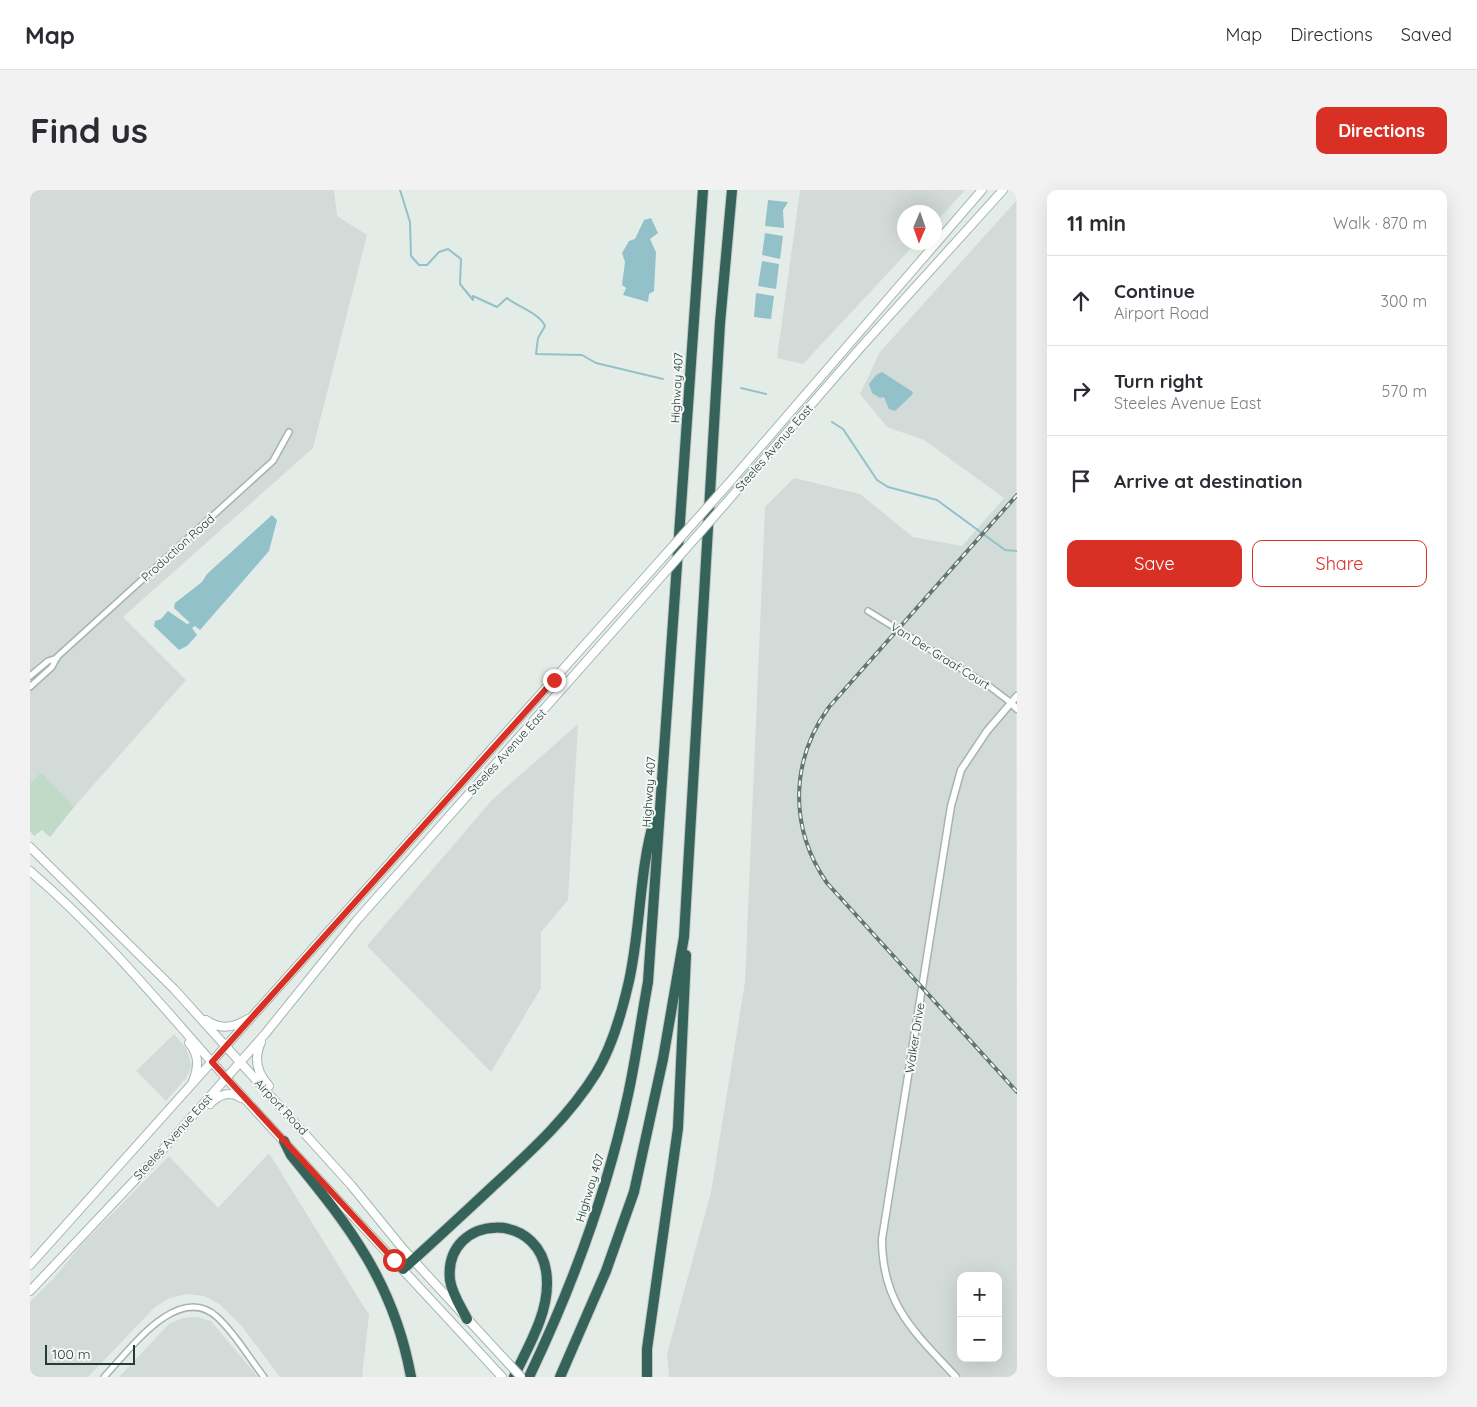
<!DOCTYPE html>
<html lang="en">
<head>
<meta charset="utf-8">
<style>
	body { margin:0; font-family:Quicksand,sans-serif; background:#f2f2f3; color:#2b2b33 }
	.controls { position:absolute; right:15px; bottom:15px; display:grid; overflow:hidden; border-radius:10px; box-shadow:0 5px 20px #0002 }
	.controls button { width:45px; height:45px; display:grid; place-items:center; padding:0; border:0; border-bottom:1px solid #e1e1e2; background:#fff; color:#2b2b33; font:25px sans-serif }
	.compass { position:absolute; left:867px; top:15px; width:45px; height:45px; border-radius:50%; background:#fff; box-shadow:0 5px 20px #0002; rotate:182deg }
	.scale { position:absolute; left:15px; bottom:12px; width:90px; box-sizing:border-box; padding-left:5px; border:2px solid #253b35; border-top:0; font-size:14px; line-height:18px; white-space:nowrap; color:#253b35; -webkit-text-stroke:4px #f4f8f6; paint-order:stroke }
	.stop { position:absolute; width:15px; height:15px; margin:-11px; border:4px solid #d93025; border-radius:50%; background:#fff }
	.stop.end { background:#d93025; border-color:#fff; box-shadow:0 1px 5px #0008 }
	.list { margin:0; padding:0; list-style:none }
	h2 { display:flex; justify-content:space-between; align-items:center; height:65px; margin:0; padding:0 20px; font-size:21px }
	h2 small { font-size:16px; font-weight:400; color:#7c7c81 }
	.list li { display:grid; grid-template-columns:32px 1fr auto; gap:15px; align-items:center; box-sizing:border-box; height:90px; padding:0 20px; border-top:1px solid #e1e1e2 }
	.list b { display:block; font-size:19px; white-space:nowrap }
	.list p { margin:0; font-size:16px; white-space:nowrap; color:#7c7c81 }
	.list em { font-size:16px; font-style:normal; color:#7c7c81 }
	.actions { display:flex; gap:10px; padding:15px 20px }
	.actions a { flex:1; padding:11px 0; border:1px solid #d93025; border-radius:10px; text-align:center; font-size:18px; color:#d93025 }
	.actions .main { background:#d93025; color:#fff }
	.icon { flex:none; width:28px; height:28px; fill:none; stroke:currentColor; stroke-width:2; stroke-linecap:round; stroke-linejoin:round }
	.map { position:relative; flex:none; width:987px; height:1187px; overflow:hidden; border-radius:10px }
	header { display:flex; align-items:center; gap:30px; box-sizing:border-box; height:70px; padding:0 25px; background:#fff; border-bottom:1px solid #e1e1e2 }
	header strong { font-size:24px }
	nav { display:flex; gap:28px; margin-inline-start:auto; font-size:18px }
	.intro { display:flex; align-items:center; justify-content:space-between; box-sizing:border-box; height:120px; padding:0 30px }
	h1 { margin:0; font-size:35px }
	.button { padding:12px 22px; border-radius:10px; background:#d93025; color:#fff; font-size:18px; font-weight:700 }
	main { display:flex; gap:30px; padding:0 30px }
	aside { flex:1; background:#fff; border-radius:10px; box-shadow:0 5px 20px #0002 }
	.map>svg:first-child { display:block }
	.built { fill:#d2dbd7; fill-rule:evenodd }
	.green { fill:#bfdac7 }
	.water { fill:#93c1ca }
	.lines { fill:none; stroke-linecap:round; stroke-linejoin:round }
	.stream { stroke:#93c1ca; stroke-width:2 }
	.minor-casing { stroke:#a7b3af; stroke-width:8 }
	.tertiary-casing { stroke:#a7b3af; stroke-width:9 }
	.secondary-casing { stroke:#a3b6b0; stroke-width:10 }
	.motorway-casing { stroke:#c2c8c6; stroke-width:12 }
	.minor { stroke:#fff; stroke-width:5 }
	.tertiary { stroke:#fff; stroke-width:6 }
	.secondary { stroke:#fff; stroke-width:8 }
	.motorway { stroke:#35635a; stroke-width:10 }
	.rail-casing { stroke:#607670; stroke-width:4 }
	.rail { stroke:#f4f8f6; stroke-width:2; stroke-dasharray:5.5; stroke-linecap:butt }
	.secondary-bridge-casing { stroke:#a3b6b0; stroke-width:10; stroke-linecap:butt }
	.secondary-bridge { stroke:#fff; stroke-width:8 }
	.route { stroke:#d93025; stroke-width:6 }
	.labels { text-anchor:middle; stroke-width:4; stroke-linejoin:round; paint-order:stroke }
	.street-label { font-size:12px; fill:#253b35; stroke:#f4f8f6 }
</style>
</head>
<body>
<header>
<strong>Map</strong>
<nav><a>Map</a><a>Directions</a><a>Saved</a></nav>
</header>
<div class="intro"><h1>Find us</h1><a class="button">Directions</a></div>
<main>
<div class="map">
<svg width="987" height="1187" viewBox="0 0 987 1187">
	<rect width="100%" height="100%" fill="#e4ece8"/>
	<path class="built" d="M 5,0 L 304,0 L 307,26 L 337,45 L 283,258 L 93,427 L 156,490 L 44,617 L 11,582 L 0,593 L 0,5 Z
		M 770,0 L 935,0 L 905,33 L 904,22 L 874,22 L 874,52 L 886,53 L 773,174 L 747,168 Z
		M 986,11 L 987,1187 L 639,1187 L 637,1164 L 681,1002 L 715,792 L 735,317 L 764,288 L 830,304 L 883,347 L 932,356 L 974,308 L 894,250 L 857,237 L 830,204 L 850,162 ZM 931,1086 L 968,1086 L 968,1168 L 931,1168 Z
		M 548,534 L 538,710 L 511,742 L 511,798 L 461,882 L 337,756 L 463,609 Z
		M 144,844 L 156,858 L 162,876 L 156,888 L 136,911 L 106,881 Z
		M 239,963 L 339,1125 L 332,1187 L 250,1187 L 210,1134 L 189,1114 L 174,1106 L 157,1104 L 140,1108 L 125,1117 L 58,1187 L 0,1187 L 0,1112 L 23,1089 L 52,1054 L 139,966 L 188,1018 Z
		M 167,1127 L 181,1131 L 228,1187 L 89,1187 L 139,1134 L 152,1128 Z"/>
	<path class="green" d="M 11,582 L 44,617 L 20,647 L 12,640 L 4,646 L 0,641 L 0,593 Z"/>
	<path class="water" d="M 738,10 L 758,12 L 753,20 L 754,38 L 735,36 Z
		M 621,28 L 628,43 L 620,49 L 626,62 L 624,101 L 619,104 L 618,112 L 593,105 L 596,98 L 592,95 L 595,72 L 592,63 L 599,51 L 605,49 L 614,30 Z
		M 735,43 L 753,46 L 750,69 L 732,65 Z
		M 732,71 L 749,74 L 746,99 L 728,96 Z
		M 726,103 L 744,106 L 741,129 L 724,127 Z
		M 852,182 L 883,202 L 882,205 L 865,221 L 859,219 L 854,207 L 850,208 L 842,203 L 839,194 L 846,185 Z
		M 242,325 L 247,330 L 239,361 L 170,440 L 165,436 L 162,438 L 167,445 L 157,456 L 149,460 L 124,436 L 125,431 L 131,429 L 138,421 L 157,434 L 160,433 L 144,418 L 145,413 L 172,392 L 177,384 Z"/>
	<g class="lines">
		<path class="stream" d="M 370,0 L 380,32 L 381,66 L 389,75 L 397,75 L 409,62 L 418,59 L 431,69 L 430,94 L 443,110 L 443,106 L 467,117 L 477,108 C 488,117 509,123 515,136 L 508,148 L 506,164 L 552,165 L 566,173 L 633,189
			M 711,198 L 736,204
			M 802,232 L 813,239 L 847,290 L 858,297 L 907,310 L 975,360 L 987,361"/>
		<g class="minor-casing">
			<path id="minor" d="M 838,421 L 959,496 L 980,512
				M 0,486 L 18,471 L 27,468
				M 0,497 L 22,477 L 27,467 L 243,271 L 259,242
				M 74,1187 C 98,1162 148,1091 187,1127 C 205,1143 219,1168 234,1187"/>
		</g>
		<g class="tertiary-casing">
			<path id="tertiary" d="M 980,512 L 987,519
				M 926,1187 C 884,1142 852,1114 852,1049 L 921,616 L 931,580 L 957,541 L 987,506"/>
		</g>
		<g class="secondary-casing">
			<path id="secondary" d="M 699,293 L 952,0
				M 696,313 L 832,156 L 973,0
				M 0,657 L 144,799 L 321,995 L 374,1060 L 479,1174
				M 0,681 C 76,746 138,824 205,898 C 293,995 383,1090 472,1187
				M 176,830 C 190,840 203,838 218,829
				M 231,852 C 223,869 227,883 239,896
				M 159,853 C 169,864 169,877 163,891
				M 180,914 C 188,905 200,900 211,908
				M 0,1075 L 610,393
				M 0,1101 L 121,973 L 235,844 L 327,730 L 608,413"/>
		</g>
		<g class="motorway-casing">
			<path id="motorway" d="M 254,951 L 261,965 C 320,1037 364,1093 381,1187
				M 373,1079 C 403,1052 432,1025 462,997 C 500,962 538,928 566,883 C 582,857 592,822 599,791 C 611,737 609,680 625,627
				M 437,1129 C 431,1117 422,1104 420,1090 C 413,1022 518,1017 517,1094 C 517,1127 497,1158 484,1187
				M 499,1187 C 542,1097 577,1002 598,905 C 606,868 611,830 618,792 L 673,0
				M 530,1187 L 576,1081 L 604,1002 L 633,869 L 654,747 L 690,133 L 702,0
				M 617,1187 L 617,1159 L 648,938 L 656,765"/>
		</g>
		<use href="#minor" class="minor"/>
		<use href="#tertiary" class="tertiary"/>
		<use href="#secondary" class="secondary"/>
		<use href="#motorway" class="motorway"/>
		<g class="rail-casing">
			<path id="rail" d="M 987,305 L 799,517 C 760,571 759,638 797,693 L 987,902"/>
		</g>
		<use href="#rail" class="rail"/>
		<g class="secondary-bridge-casing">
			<path id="secondary-bridge" d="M 610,393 L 699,293
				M 608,413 L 696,313
				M 479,1174 L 491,1187"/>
		</g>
		<use href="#secondary-bridge" class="secondary-bridge"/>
	</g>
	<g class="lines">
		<path class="route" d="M 364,1070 L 182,872 L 524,490"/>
	</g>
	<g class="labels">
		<g class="street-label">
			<text transform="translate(647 198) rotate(-87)" y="4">Highway 407</text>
			<text transform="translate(744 258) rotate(-49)" y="4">Steeles Avenue East</text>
			<text transform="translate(148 358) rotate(-42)" y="4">Production Road</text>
			<text transform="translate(910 466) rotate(32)" y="4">Van Der Graaf Court</text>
			<text transform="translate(477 562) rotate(-48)" y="4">Steeles Avenue East</text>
			<text transform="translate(619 602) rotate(-86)" y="4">Highway 407</text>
			<text transform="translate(885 848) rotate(-81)" y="4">Walker Drive</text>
			<text transform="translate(251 917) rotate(47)" y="4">Airport Road</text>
			<text transform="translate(143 947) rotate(-48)" y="4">Steeles Avenue East</text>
			<text transform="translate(560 998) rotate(-73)" y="4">Highway 407</text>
		</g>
	</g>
</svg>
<div class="controls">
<button>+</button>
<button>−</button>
</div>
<svg class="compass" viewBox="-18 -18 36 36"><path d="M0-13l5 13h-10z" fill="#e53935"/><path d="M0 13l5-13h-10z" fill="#7c7c81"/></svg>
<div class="scale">100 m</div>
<div class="stop" style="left:364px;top:1070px"></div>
<div class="stop end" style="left:524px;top:490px"></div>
</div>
<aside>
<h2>11 min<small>Walk · 870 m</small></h2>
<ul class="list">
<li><svg class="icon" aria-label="ahead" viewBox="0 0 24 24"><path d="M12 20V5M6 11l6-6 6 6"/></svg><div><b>Continue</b><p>Airport Road</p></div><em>300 m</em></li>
<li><svg class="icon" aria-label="right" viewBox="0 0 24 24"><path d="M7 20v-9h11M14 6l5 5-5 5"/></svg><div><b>Turn right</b><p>Steeles Avenue East</p></div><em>570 m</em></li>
<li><svg class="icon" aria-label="arrive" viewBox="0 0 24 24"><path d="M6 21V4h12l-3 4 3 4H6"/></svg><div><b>Arrive at destination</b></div></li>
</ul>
<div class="actions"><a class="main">Save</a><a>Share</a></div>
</aside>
</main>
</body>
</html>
